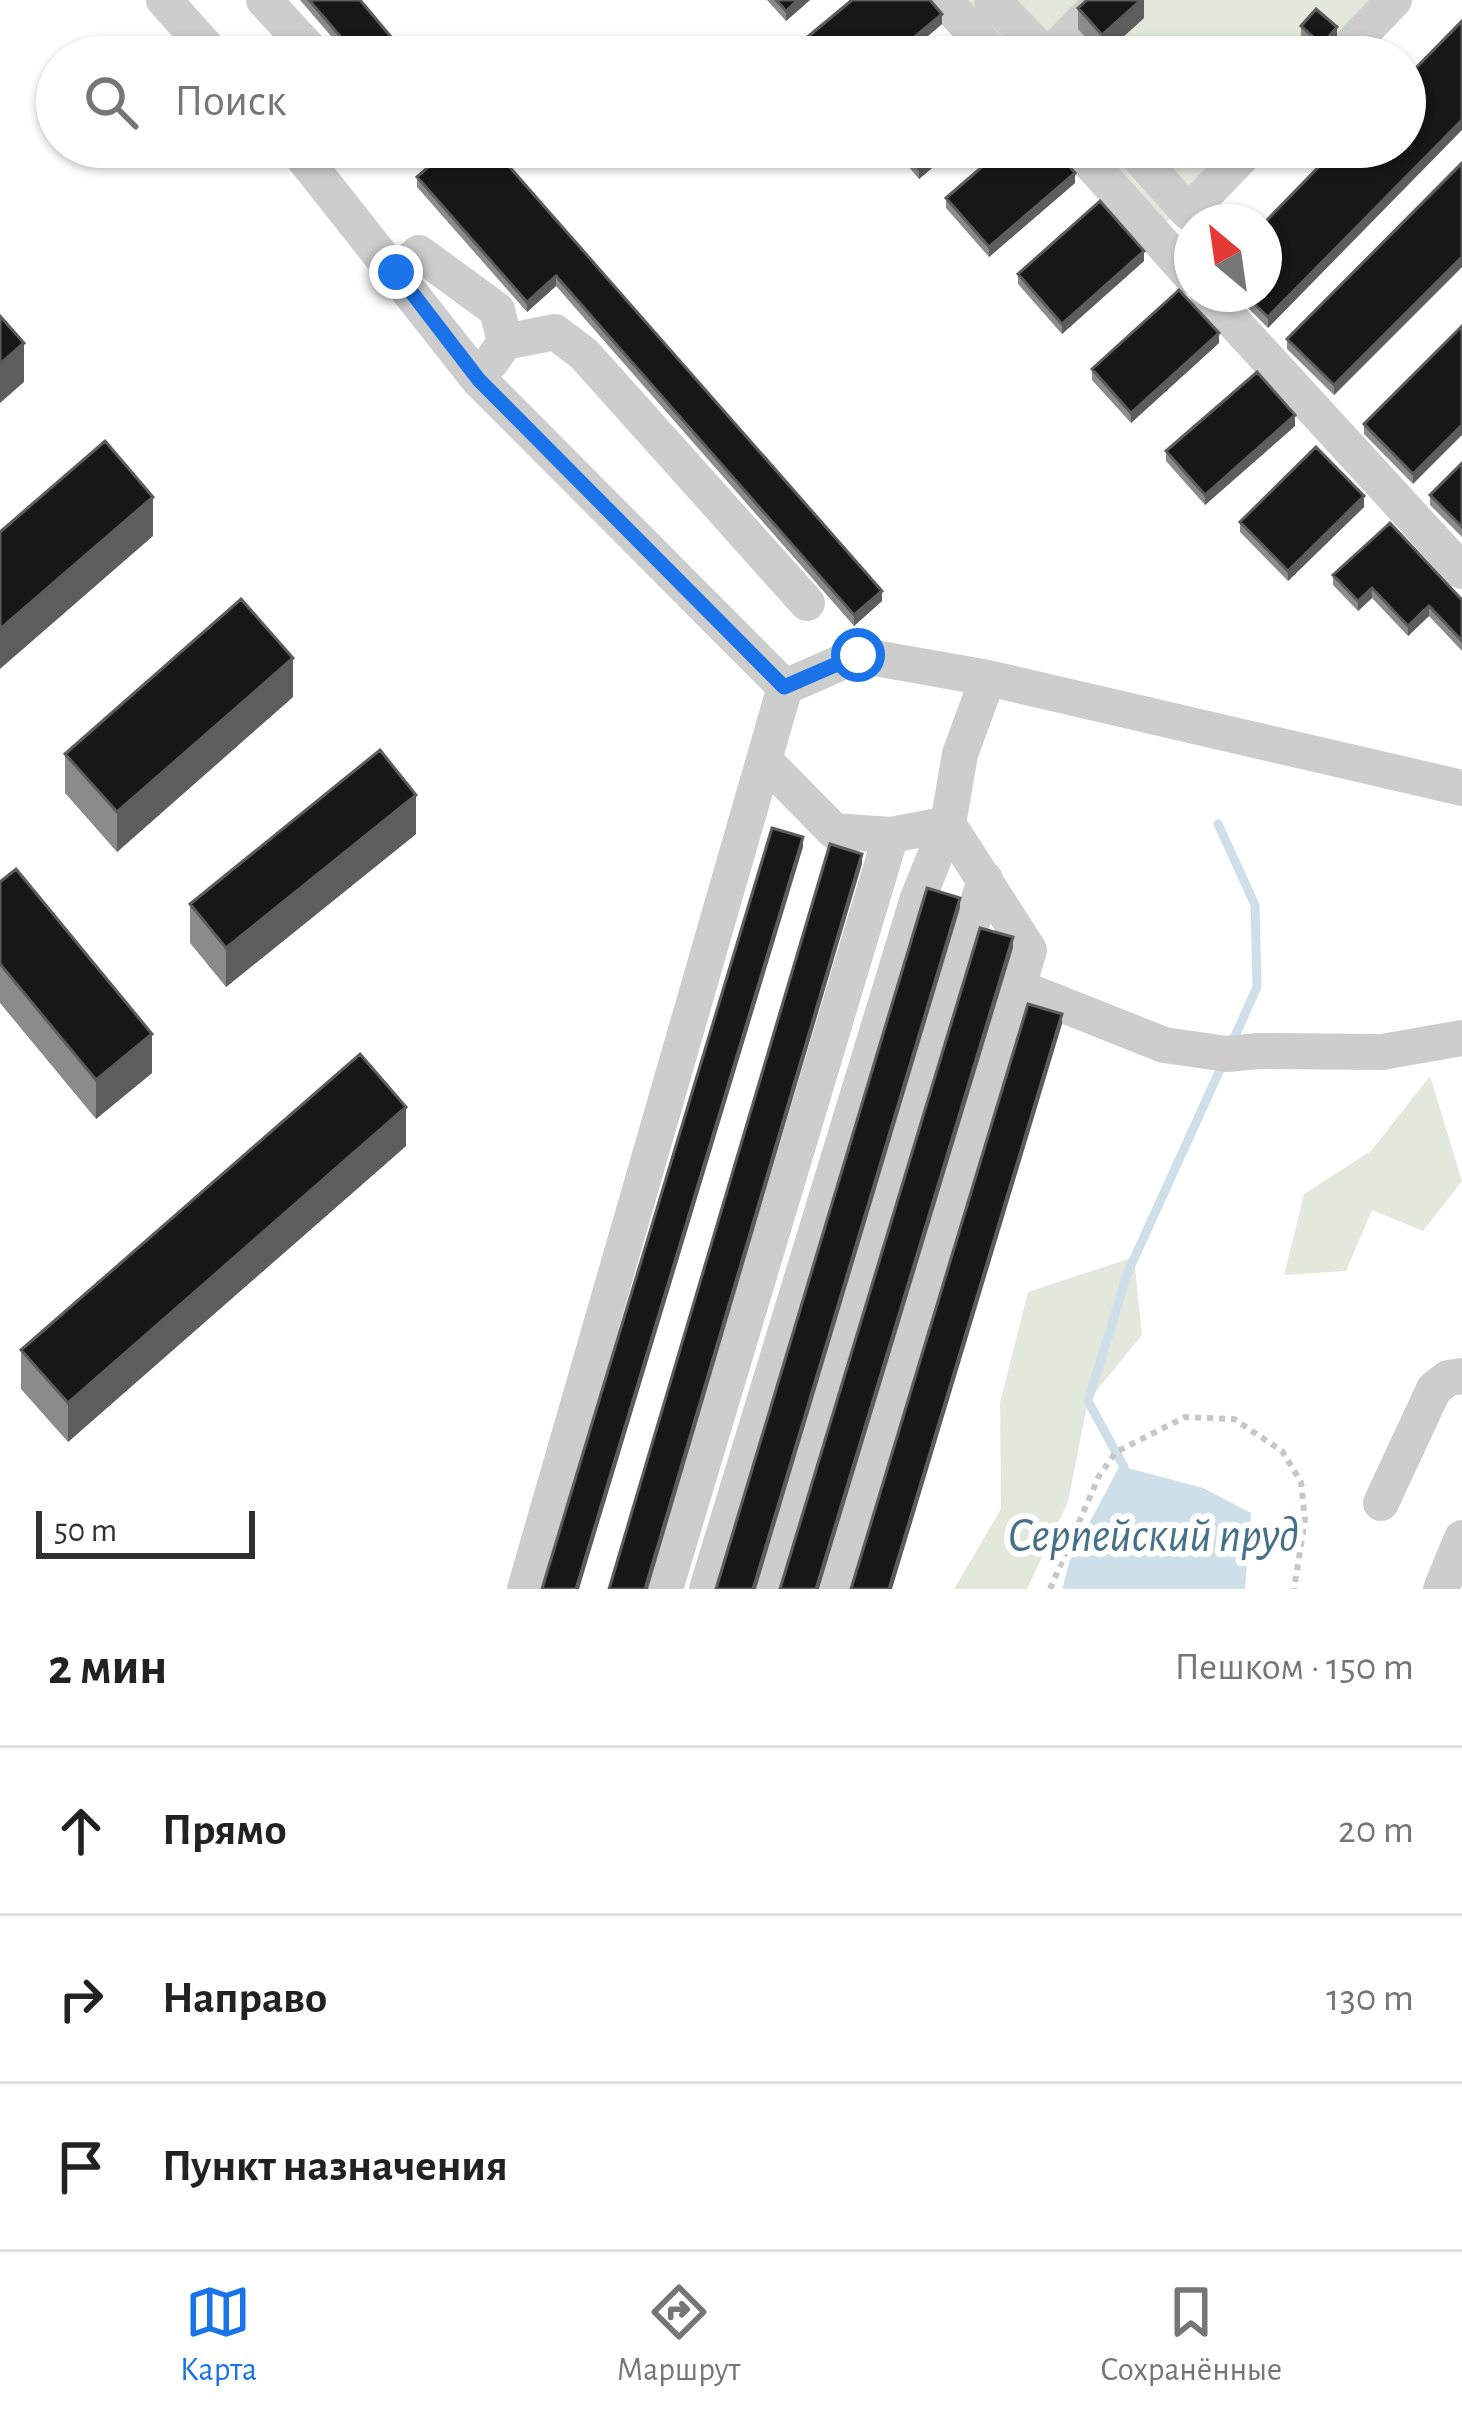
<!DOCTYPE html>
<html lang="ru">
<head>
<meta charset="utf-8">
<style>
	body { margin:0; font-family:"Alegreya Sans",sans-serif; background:#f6f6f6; color:#222 }
	.compass { position:absolute; left:1174px; top:204px; width:108px; height:108px; border-radius:50%; background:#fff; box-shadow:0 3px 9px #0004; rotate:331deg }
	.scale { position:absolute; left:36px; bottom:30px; width:219px; box-sizing:border-box; padding-left:12px; border:6px solid #303030; border-top:0; font-size:33px; line-height:42px; white-space:nowrap; color:#303030; -webkit-text-stroke:9px #fff; paint-order:stroke }
	.stop { position:absolute; width:36px; height:36px; margin:-27px; border:9px solid #1a73e8; border-radius:50%; background:#fff }
	.stop.end { background:#1a73e8; border-color:#fff; box-shadow:0 3px 12px #0008 }
	.list { margin:0; padding:0; list-style:none }
	h2 { display:flex; justify-content:space-between; align-items:center; height:156px; margin:0; padding:0 48px; font-size:51px }
	h2 small { font-size:39px; font-weight:400; color:#767676 }
	.list li { display:grid; grid-template-columns:78px 1fr auto; gap:36px; align-items:center; box-sizing:border-box; height:168px; padding:0 48px; border-top:3px solid #e0e0e0 }
	.list b { display:block; font-size:45px; white-space:nowrap }
	.list em { font-size:39px; font-style:normal; color:#767676 }
	.icon { flex:none; width:66px; height:66px; fill:none; stroke:currentColor; stroke-width:2; stroke-linecap:round; stroke-linejoin:round }
	.map { position:relative; flex:none; width:1462px; height:1589px; overflow:hidden }
	.search { position:absolute; background:#fff; box-shadow:0 3px 9px #0004; left:36px; right:36px; top:36px; height:132px; display:flex; align-items:center; gap:30px; box-sizing:border-box; padding:0 42px; border-radius:66px; color:#767676; font-size:45px }
	.sheet { height:660px; background:#fff }
	nav { display:flex; justify-content:space-around; align-items:center; box-sizing:border-box; height:168px; border-top:3px solid #e0e0e0; background:#fff; font-size:33px; color:#767676 }
	nav a { display:grid; justify-items:center; gap:6px }
	nav .on { color:#1a73e8 }
	.map>svg:first-child { display:block }
	.green { fill:#e3e8dd }
	.water { fill:#cedfe9 }
	.lines { fill:none; stroke-linecap:round; stroke-linejoin:round }
	.stream { stroke:#cedfe9; stroke-width:9 }
	.path { stroke:#c7c7c7; stroke-width:6; stroke-dasharray:6 6; stroke-linecap:butt }
	.minor { stroke:#cdcdcd; stroke-width:36 }
	.wall { fill:#8b8b8b }
	.shaded-wall { fill:#5d5d5d }
	.building { fill:#171717; stroke:#5d5d5d; stroke-width:3 }
	.route { stroke:#1a73e8; stroke-width:15 }
	.labels { text-anchor:middle; stroke-width:12; stroke-linejoin:round; paint-order:stroke }
	.water-label { font-size:48px; font-style:italic; fill:#46708a; stroke:#fff }
</style>
</head>
<body>
<div class="map">
<svg width="1462" height="1589" viewBox="0 0 1462 1589">
	<rect width="100%" height="100%" fill="#fff"/>
	<path class="green" d="M 960,0 L 1381,0 L 1326,57 L 1010,57 Z
		M 1090,147 L 1239,147 L 1161,228 Z
		M 1430,1076 L 1462,1181 L 1423,1231 L 1372,1210 L 1346,1271 L 1284,1275 L 1304,1194 L 1371,1151 Z
		M 1134,1257 L 1142,1335 L 1088,1401 L 1068,1502 L 1027,1589 L 954,1589 L 1001,1509 L 1000,1402 L 1028,1292 Z"/>
	<path class="water" d="M 1124,1467 L 1203,1488 L 1251,1513 L 1245,1589 L 1067,1589 L 1074,1562 Z"/>
	<g class="lines">
		<path class="stream" d="M 1218,824 L 1255,905 L 1257,987 L 1231,1045
			M 1067,1589 L 1074,1562 L 1124,1467 L 1088,1401 L 1128,1272 L 1224,1061"/>
		<path class="path" d="M 1050,1589 L 1099,1476 L 1116,1452 L 1185,1417 L 1234,1419 L 1282,1451 L 1301,1482 L 1305,1520 L 1294,1589"/>
		<path class="minor" d="M 164,0 L 215,57
			M 264,0 L 310,50
			M 944,0 L 996,57
			M 992,0 L 1048,57
			M 1048,57 L 1103,0
			M 1339,57 L 1394,0
			M 295,147 L 479,380 L 785,687 L 858,655 L 988,678 L 1462,788
			M 1076,147 L 1192,277
			M 1130,147 L 1188,212 L 1251,147
			M 396,272 L 419,253 L 497,310 L 505,342 L 491,362
			M 1208,294 L 1462,571
			M 505,342 L 555,332 L 584,354 L 807,603
			M 764,760 L 834,831 L 891,835 L 948,824 L 1029,950 L 838,1589
			M 1018,987 L 1164,1045 L 1227,1054 L 1258,1051 L 1382,1052 L 1462,1038
			M 1381,1503 L 1434,1389 L 1448,1378 L 1462,1376
			M 525,1589 L 785,687
			M 665,1589 L 891,835
			M 707,1589 L 918,898 L 948,824 L 960,754 L 988,678
			M 771,1589 L 985,879
			M 1441,1589 L 1462,1538"/>
	</g>
	<path class="wall" d="M 300,0 L 360,0 L 408,57 L 349,57 Z
		M 767,0 L 810,0 L 786,21 Z
		M 1144,0 L 1144,18 L 1102,56 L 1078,29 L 1078,8 Z
		M 1462,21 L 1268,328 L 1234,294 L 1264,294 Z
		M 942,24 L 903,57 L 811,57 L 805,49 L 805,39 Z
		M 1301,26 L 1337,37 L 1322,55 L 1301,36 Z
		M 451,147 L 882,601 L 854,626 L 556,286 L 527,312 L 417,187 L 417,177 Z
		M 892,147 L 957,147 L 919,179 Z
		M 1462,163 L 1462,267 L 1334,395 L 1287,349 L 1287,339 Z
		M 1075,183 L 989,257 L 946,208 L 946,198 Z
		M 1144,261 L 1062,334 L 1018,284 L 1018,274 Z
		M 1462,326 L 1413,484 L 1364,434 L 1364,424 Z
		M 1219,343 L 1131,423 L 1092,380 L 1092,369 Z
		M 1295,426 L 1205,505 L 1166,461 L 1166,451 Z
		M 1462,463 L 1462,537 L 1430,505 L 1430,495 Z
		M 1364,507 L 1288,581 L 1240,532 L 1240,522 Z
		M 1333,575 L 1462,600 L 1462,651 L 1429,616 L 1408,636 L 1372,598 L 1358,611 L 1333,585 Z
		M 293,697 L 117,852 L 65,793 L 65,754 Z
		M 416,834 L 226,987 L 190,943 L 190,904 Z
		M 0,882 L 152,1073 L 96,1119 L 0,1003 Z
		M 406,1146 L 68,1442 L 21,1389 L 21,1350 Z"/>
	<path class="shaded-wall" d="M 798,0 L 810,0 L 786,21 L 786,11 Z
		M 1141,0 L 1144,0 L 1144,18 L 1102,56 L 1102,35 Z
		M 942,14 L 942,24 L 903,57 L 891,57 Z
		M 1337,27 L 1337,37 L 1322,55 L 1322,45 Z
		M 1462,120 L 1462,130 L 1268,328 L 1268,317 Z
		M 945,147 L 957,147 L 919,179 L 919,169 Z
		M 1075,173 L 1075,183 L 989,257 L 989,247 Z
		M 1144,251 L 1144,261 L 1062,334 L 1062,324 Z
		M 1462,257 L 1462,267 L 1334,395 L 1334,385 Z
		M 556,276 L 556,286 L 527,312 L 527,302 Z
		M 1219,333 L 1219,343 L 1131,423 L 1131,413 Z
		M 24,343 L 24,382 L 0,403 L 0,364 Z
		M 1295,415 L 1295,426 L 1205,505 L 1205,495 Z
		M 1462,425 L 1462,435 L 1413,484 L 1413,474 Z
		M 1364,496 L 1364,507 L 1288,581 L 1288,571 Z
		M 153,497 L 153,536 L 0,669 L 0,629 Z
		M 1372,588 L 1372,598 L 1358,611 L 1358,601 Z
		M 882,591 L 882,601 L 854,626 L 854,615 Z
		M 1429,606 L 1429,616 L 1408,636 L 1408,626 Z
		M 293,658 L 293,697 L 117,852 L 117,812 Z
		M 416,795 L 416,834 L 226,987 L 226,948 Z
		M 803,837 L 803,847 L 579,1589 L 576,1589 Z
		M 862,854 L 862,864 L 648,1589 L 645,1589 Z
		M 960,898 L 960,908 L 756,1589 L 753,1589 Z
		M 1013,937 L 1013,948 L 819,1589 L 816,1589 Z
		M 1062,1014 L 1062,1024 L 892,1589 L 889,1589 Z
		M 152,1034 L 152,1073 L 96,1119 L 96,1080 Z
		M 406,1107 L 406,1146 L 68,1442 L 68,1403 Z"/>
	<path class="building" d="M 309,0 L 360,0 L 408,57 L 358,57 Z
		M 776,0 L 798,0 L 786,11 Z
		M 852,0 L 930,0 L 942,14 L 891,57 L 820,57 L 805,39 Z
		M 1087,0 L 1141,0 L 1102,35 L 1078,8 Z
		M 1316,9 L 1337,27 L 1322,45 L 1301,26 Z
		M 1462,21 L 1462,120 L 1268,317 L 1244,294 L 1264,294 L 1264,223 L 1338,147 L 1405,147 L 1405,79 Z
		M 964,43 L 976,57 L 946,57 Z
		M 451,147 L 492,147 L 882,591 L 854,615 L 556,276 L 527,302 L 417,177 Z
		M 901,147 L 945,147 L 919,169 Z
		M 1005,147 L 1053,147 L 1075,173 L 989,247 L 946,198 Z
		M 1462,163 L 1462,257 L 1334,385 L 1287,339 Z
		M 1100,201 L 1144,251 L 1062,324 L 1018,274 Z
		M 1179,290 L 1219,333 L 1131,413 L 1092,369 Z
		M 0,316 L 24,343 L 0,364 Z
		M 1462,326 L 1462,425 L 1413,474 L 1364,424 Z
		M 1257,372 L 1295,415 L 1205,495 L 1166,451 Z
		M 105,441 L 153,497 L 0,629 L 0,532 Z
		M 1316,447 L 1364,496 L 1288,571 L 1240,522 Z
		M 1462,463 L 1462,527 L 1430,495 Z
		M 1390,523 L 1462,600 L 1462,641 L 1429,606 L 1408,626 L 1372,588 L 1358,601 L 1333,575 Z
		M 241,599 L 293,658 L 117,812 L 65,754 Z
		M 380,750 L 416,795 L 226,948 L 190,904 Z
		M 772,828 L 803,837 L 576,1589 L 542,1589 Z
		M 830,844 L 862,854 L 645,1589 L 609,1589 Z
		M 16,869 L 152,1034 L 96,1080 L 0,964 L 0,882 Z
		M 927,888 L 960,898 L 753,1589 L 716,1589 Z
		M 980,928 L 1013,937 L 816,1589 L 780,1589 Z
		M 1028,1004 L 1062,1014 L 889,1589 L 851,1589 Z
		M 360,1054 L 406,1107 L 68,1403 L 21,1350 Z"/>
	<g class="lines">
		<path class="route" d="M 396,272 L 479,380 L 784,687 L 858,655"/>
	</g>
	<g class="labels">
		<g class="water-label">
			<text x="1153" y="1551">Серпейский пруд</text>
		</g>
	</g>
</svg>
<svg class="compass" viewBox="-18 -18 36 36"><path d="M0-13l5 13h-10z" fill="#e53935"/><path d="M0 13l5-13h-10z" fill="#767676"/></svg>
<div class="scale">50 m</div>
<div class="stop" style="left:858px;top:655px"></div>
<div class="stop end" style="left:396px;top:272px"></div>
<div class="search"><svg class="icon" aria-label="search" viewBox="0 0 24 24"><circle cx="10" cy="10" r="6"/><path d="M15 15l6 6"/></svg>Поиск</div>
</div>
<section class="sheet">
<h2>2 мин<small>Пешком · 150 m</small></h2>
<ul class="list">
<li><svg class="icon" aria-label="ahead" viewBox="0 0 24 24"><path d="M12 20V5M6 11l6-6 6 6"/></svg><div><b>Прямо</b></div><em>20 m</em></li>
<li><svg class="icon" aria-label="right" viewBox="0 0 24 24"><path d="M7 20v-9h11M14 6l5 5-5 5"/></svg><div><b>Направо</b></div><em>130 m</em></li>
<li><svg class="icon" aria-label="arrive" viewBox="0 0 24 24"><path d="M6 21V4h12l-3 4 3 4H6"/></svg><div><b>Пункт назначения</b></div></li>
</ul>
</section>
<nav>
<a class="on"><svg class="icon" aria-label="map" viewBox="0 0 24 24"><path d="M3 6l6-2 6 2 6-2v14l-6 2-6-2-6 2zM9 4v14M15 6v14"/></svg>Карта</a>
<a><svg class="icon" aria-label="directions" viewBox="0 0 24 24"><path d="M12 3l9 9-9 9-9-9zM9 14v-3h6M13 9l2 2-2 2"/></svg>Маршрут</a>
<a><svg class="icon" aria-label="saved" viewBox="0 0 24 24"><path d="M7 4h10v16l-5-4-5 4z"/></svg>Сохранённые</a>
</nav>
</body>
</html>
